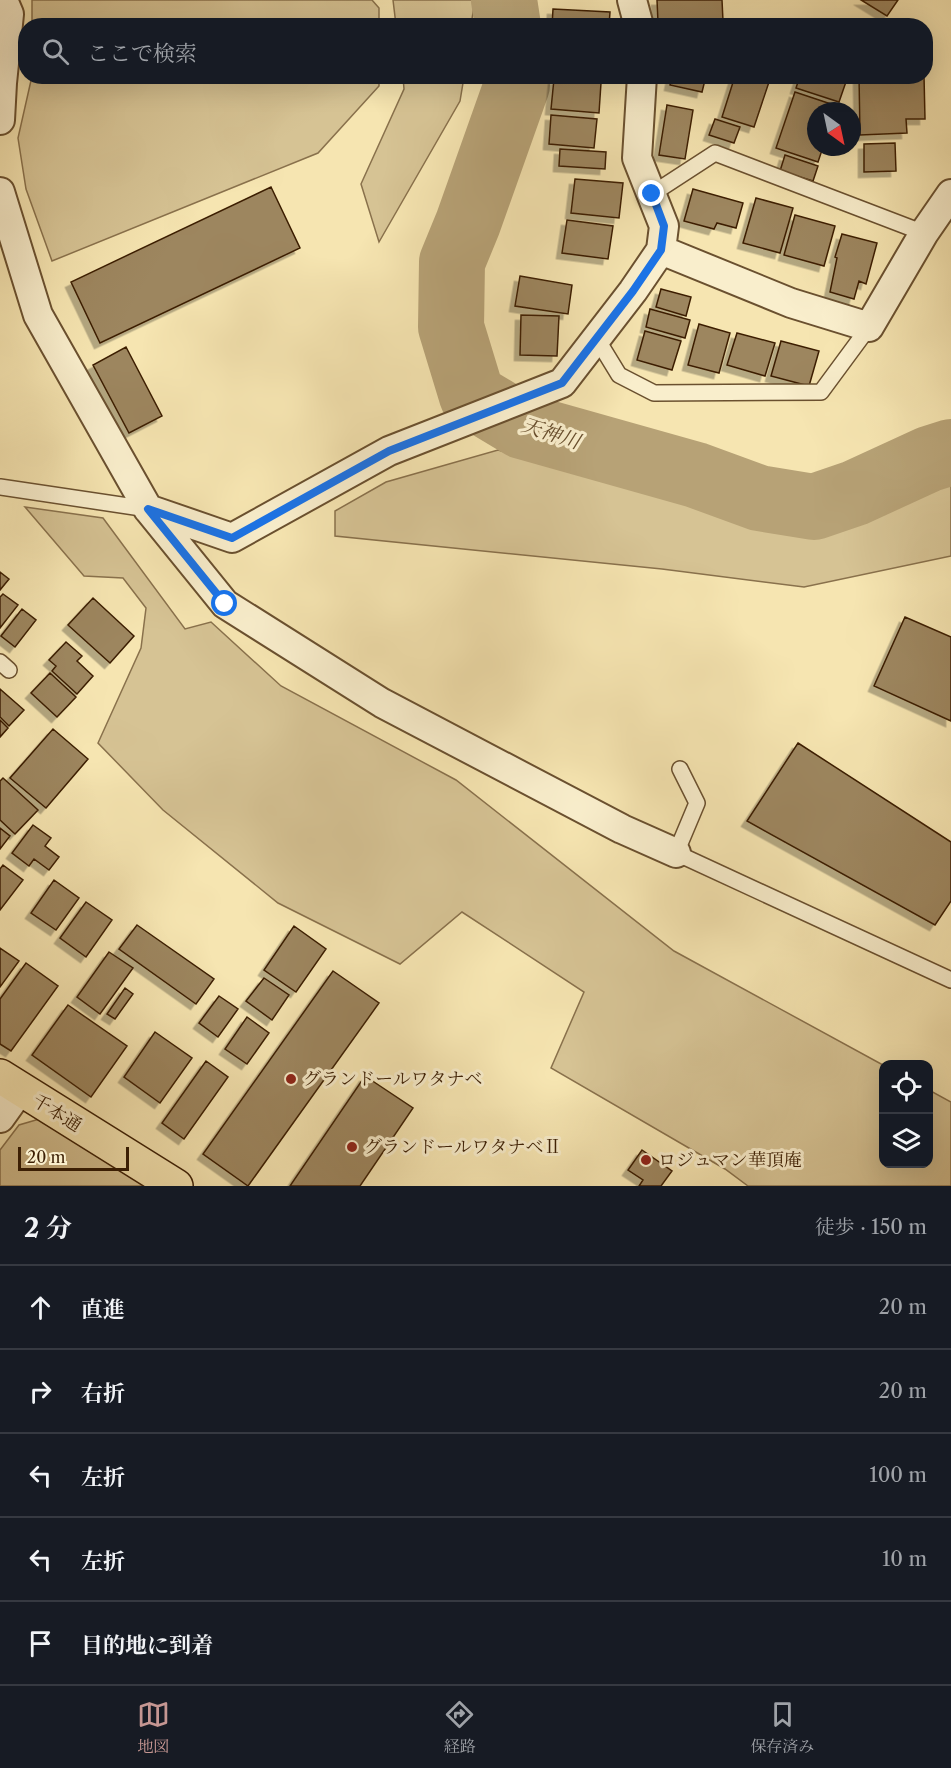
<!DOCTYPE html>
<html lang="ja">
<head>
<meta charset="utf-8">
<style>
	body { margin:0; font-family:"Libre Caslon Text","Noto Serif JP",serif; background:#20242c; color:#f1f3f6 }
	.controls { position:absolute; right:18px; bottom:18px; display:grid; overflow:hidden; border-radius:12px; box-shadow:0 6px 24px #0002 }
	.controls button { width:54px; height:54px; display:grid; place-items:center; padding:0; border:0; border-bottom:2px solid #363941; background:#171b24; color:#f1f3f6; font:30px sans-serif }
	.compass { position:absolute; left:807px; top:102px; width:54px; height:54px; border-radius:50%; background:#171b24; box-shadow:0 6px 24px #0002; rotate:147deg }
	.scale { position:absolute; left:18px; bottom:15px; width:111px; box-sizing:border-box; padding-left:6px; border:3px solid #3c1f04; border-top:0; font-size:16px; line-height:21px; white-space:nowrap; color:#3c1f04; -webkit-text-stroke:4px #f9eecc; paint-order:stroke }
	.stop { position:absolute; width:18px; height:18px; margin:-14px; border:4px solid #1a73e8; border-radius:50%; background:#fff }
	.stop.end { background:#1a73e8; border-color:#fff; box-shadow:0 2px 6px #0008 }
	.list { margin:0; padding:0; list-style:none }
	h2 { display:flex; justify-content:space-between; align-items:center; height:78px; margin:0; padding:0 24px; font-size:26px }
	h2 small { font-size:20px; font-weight:400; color:#9ea1a6 }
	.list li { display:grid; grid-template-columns:39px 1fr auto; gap:18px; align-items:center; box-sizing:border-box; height:84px; padding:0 24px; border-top:2px solid #363941 }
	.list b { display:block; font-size:22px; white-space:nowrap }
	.list em { font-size:20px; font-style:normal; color:#9ea1a6 }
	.icon { flex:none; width:33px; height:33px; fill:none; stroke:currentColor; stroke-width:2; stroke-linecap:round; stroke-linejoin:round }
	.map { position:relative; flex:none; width:951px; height:1186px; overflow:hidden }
	.search { position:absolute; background:#171b24; box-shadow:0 6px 24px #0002; left:18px; right:18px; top:18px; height:66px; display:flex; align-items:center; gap:15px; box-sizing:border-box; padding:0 21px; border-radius:24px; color:#9ea1a6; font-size:22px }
	.sheet { height:498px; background:#171b24 }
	nav { display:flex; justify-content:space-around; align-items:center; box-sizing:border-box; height:84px; border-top:2px solid #363941; background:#171b24; font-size:16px; color:#9ea1a6 }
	nav a { display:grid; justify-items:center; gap:3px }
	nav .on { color:#c59692 }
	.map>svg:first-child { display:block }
	.green { fill:#d6c394; stroke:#89714c; stroke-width:1.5 }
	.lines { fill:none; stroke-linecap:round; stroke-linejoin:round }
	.river { stroke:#b7a276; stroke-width:66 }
	.building { fill:#9d865e; stroke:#3c1f04; stroke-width:1.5; filter:url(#shadow) }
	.lane-casing { stroke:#6a502f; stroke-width:18 }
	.street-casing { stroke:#6a502f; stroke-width:32 }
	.primary-casing { stroke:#3c1f04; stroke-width:36 }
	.lane { stroke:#f9eecc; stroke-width:15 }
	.street { stroke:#f9eecc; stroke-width:28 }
	.primary { stroke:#f6e5b1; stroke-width:33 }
	.route { stroke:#1a73e8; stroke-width:8 }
	.poi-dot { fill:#8f2418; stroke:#f9eecc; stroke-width:2 }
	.labels { text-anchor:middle; stroke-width:6; stroke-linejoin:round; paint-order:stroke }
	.poi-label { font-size:18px; fill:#3c1f04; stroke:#f9eecc; text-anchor:start }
	.street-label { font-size:18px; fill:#3c1f04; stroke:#f9eecc }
	.water-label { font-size:20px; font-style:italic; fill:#674d2c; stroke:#f9eecc }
</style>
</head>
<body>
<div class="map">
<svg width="951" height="1186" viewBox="0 0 951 1186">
	<defs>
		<filter id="shadow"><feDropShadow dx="-5.5" dy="5.5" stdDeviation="0" flood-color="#0004"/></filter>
	</defs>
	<rect width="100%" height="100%" fill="#f6e5b1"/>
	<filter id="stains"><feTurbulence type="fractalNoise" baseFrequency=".00333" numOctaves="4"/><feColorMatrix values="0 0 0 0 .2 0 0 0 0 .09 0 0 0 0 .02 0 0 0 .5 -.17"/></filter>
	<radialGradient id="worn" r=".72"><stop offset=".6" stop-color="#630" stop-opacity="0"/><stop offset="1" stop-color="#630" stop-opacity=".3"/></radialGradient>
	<path class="green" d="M 32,0 L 372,0 L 379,8 L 379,25 L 32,25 Z
		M 393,0 L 475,0 L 471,25 L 396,25 Z
		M 32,76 L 379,76 L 379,86 L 318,153 L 52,261 L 26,189 L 18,138 Z
		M 403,77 L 464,77 L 460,101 L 379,242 L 361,184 L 404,89 Z
		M 498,450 L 535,460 L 595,465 L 685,490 L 762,509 L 807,517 L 951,472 L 951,556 L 804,587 L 662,569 L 335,536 L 335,511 L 386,482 Z
		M 25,507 L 103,518 L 185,629 L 211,622 L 281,686 L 456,780 L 674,951 L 883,1065 L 884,1164 L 928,1164 L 929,1090 L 951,1102 L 951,1186 L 748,1186 L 725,1169 L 551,1068 L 584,992 L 462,912 L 400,964 L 278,903 L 163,810 L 98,743 L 141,648 L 146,608 L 123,578 L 84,576 Z
		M 46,1117 L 157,1186 L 0,1186 L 0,1150 L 19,1125 Z"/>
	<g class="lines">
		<path class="river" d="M 504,0 L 508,26
			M 515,76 L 517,85 L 468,223 L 452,262 L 451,327 L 472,396 L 522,426 L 696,475 L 759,498 L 814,507 L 855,493 L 929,459 L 951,452"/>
	</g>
	<path class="building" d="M 657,0 L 722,0 L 723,21 L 658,22 Z
		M 861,0 L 898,0 L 887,16 Z
		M 553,9 L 610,12 L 609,26 L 552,26 Z
		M 672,76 L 706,76 L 702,92 L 670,85 Z
		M 735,76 L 761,76 L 770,79 L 754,127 L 722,117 Z
		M 800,76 L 848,76 L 839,102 L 796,88 Z
		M 859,76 L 924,76 L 925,119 L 906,119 L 907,133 L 860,135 Z
		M 554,79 L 601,83 L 599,113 L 551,109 Z
		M 795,92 L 837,106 L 835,111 L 816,111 L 816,147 L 823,147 L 818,162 L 776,148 Z
		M 667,105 L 693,110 L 685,159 L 659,155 Z
		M 551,115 L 597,119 L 594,148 L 549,144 Z
		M 715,119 L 740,127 L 734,143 L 709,135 Z
		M 895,143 L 896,171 L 864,172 L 864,144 Z
		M 560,149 L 606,152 L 605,169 L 559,166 Z
		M 785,155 L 818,166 L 813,181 L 780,171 Z
		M 575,179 L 623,183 L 619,218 L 571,213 Z
		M 271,187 L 300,248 L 100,343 L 71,282 Z
		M 693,189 L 743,203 L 736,228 L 717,223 L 714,229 L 684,221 Z
		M 756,198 L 793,208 L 780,253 L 743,243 Z
		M 795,215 L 835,226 L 824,266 L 784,255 Z
		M 567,220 L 613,226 L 608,259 L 562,253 Z
		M 842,234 L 877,243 L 866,284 L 859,281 L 854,299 L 830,292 L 837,258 L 835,257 Z
		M 520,276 L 572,285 L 568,314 L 515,306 Z
		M 661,289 L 691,297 L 686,316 L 656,307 Z
		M 650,309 L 690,320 L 685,338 L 646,327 Z
		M 521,315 L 559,316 L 557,356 L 520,355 Z
		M 699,324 L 730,333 L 719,373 L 688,365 Z
		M 645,331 L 681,341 L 672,370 L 637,360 Z
		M 737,333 L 775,343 L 765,376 L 727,365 Z
		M 781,341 L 819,351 L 809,386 L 771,376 Z
		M 126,347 L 162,416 L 129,433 L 93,365 Z
		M 0,572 L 9,579 L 0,590 Z
		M 3,594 L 18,605 L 0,628 L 0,597 Z
		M 93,598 L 134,636 L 110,663 L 68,625 Z
		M 22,609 L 36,620 L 15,647 L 1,636 Z
		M 905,617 L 951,637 L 951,721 L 874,686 Z
		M 66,642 L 82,656 L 77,661 L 93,676 L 77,694 L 52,671 L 56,666 L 49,660 Z
		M 50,673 L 76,697 L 57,717 L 31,693 Z
		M 0,689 L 24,710 L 9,726 L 0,717 Z
		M 0,720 L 8,728 L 0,737 Z
		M 53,729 L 88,759 L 46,808 L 10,778 Z
		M 798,743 L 951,842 L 951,901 L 935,925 L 747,821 Z
		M 3,778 L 38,810 L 15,834 L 0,820 L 0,781 Z
		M 33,825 L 51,838 L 45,846 L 59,857 L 49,870 L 34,859 L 29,866 L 12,853 Z
		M 0,828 L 10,836 L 0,849 Z
		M 3,865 L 23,880 L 0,910 L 0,869 Z
		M 54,880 L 79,898 L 56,930 L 31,913 Z
		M 86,902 L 112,920 L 86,957 L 60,938 Z
		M 137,925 L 214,979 L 196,1004 L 119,949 Z
		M 294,926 L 326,949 L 296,992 L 264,970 Z
		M 0,948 L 19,961 L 0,987 Z
		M 109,952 L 133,968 L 100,1014 L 77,997 Z
		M 26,963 L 58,986 L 11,1051 L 0,1044 L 0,999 Z
		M 333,971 L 379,1003 L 248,1186 L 203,1154 Z
		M 264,978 L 289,995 L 272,1020 L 246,1001 Z
		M 125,988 L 133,994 L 115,1019 L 107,1014 Z
		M 219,996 L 238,1009 L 218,1037 L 199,1023 Z
		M 68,1005 L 127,1046 L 91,1097 L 32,1055 Z
		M 247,1017 L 269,1033 L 247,1064 L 225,1049 Z
		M 155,1032 L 192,1058 L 160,1103 L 124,1077 Z
		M 206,1061 L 228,1077 L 184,1139 L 162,1123 Z
		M 365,1076 L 413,1108 L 360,1186 L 290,1186 Z
		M 642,1150 L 672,1171 L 661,1186 L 639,1186 L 643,1180 L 628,1170 Z"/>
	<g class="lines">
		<g class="lane-casing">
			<path id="lane" d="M 652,194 L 715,153 L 924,233
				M 597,339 L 619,375 L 654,393 L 821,392 L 869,327
				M 0,487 L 148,509
				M 0,662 L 9,670
				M 680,769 L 697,803 L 676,853 L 951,980"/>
		</g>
		<g class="street-casing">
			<path id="street" d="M 632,0 L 639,26
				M 642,76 L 637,158 L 664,226 L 661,250
				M 0,120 L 2,83 L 9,14 L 3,0
				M 0,192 L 38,315 L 148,509 L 225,604 L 382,703 L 622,829 L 676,853
				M 148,509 L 232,538 L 389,451 L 562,383 L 633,291 L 661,250 L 791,303 L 869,327 L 924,233 L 951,194
				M 0,1118 L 20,1090"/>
		</g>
		<g class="primary-casing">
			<path id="primary" d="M 0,1076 L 176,1186"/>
		</g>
		<use href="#lane" class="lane"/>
		<use href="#street" class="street"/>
		<use href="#primary" class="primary"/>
	</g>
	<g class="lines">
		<path class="route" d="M 225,604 L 148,509 L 232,538 L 389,451 L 562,383 L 633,291 L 661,250 L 664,226 L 652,194"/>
	</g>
	<g class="poi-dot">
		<circle cx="291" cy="1079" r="6"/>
		<circle cx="352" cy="1147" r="6"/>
		<circle cx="646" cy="1160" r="6"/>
	</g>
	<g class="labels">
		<g class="poi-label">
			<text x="303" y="1085">グランドールワタナベ</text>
			<text x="364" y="1153">グランドールワタナベⅡ</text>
			<text x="658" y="1166">ロジュマン華頂庵</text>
		</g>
		<g class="street-label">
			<text transform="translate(57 1113) rotate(32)" y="6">千本通</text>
		</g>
		<g class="water-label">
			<text transform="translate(551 433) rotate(18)" y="7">天神川</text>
		</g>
	</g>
	<rect width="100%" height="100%" filter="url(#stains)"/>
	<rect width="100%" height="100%" fill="url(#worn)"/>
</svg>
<div class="controls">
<button><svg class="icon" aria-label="locate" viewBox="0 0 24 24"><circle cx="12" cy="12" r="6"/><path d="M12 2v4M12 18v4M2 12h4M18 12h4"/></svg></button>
<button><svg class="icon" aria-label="layers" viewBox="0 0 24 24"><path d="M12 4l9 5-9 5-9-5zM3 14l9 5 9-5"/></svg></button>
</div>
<svg class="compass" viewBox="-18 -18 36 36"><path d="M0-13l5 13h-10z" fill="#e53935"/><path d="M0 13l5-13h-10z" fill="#9ea1a6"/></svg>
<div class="scale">20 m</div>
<div class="stop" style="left:225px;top:604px"></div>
<div class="stop end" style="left:652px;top:194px"></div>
<div class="search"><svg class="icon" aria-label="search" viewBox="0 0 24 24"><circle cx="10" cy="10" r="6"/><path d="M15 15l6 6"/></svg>ここで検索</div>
</div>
<section class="sheet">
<h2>2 分<small>徒歩 · 150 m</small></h2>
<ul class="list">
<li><svg class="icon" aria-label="ahead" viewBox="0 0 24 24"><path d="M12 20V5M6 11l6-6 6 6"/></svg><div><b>直進</b></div><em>20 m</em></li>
<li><svg class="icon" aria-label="right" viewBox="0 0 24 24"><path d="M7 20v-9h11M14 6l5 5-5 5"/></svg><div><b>右折</b></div><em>20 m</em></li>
<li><svg class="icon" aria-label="left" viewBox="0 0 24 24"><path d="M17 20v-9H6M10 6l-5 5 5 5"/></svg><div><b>左折</b></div><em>100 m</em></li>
<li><svg class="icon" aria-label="left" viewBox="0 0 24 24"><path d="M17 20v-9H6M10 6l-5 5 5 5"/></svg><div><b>左折</b></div><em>10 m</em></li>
<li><svg class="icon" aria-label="arrive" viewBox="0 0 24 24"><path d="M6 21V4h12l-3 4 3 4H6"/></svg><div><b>目的地に到着</b></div></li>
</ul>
</section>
<nav>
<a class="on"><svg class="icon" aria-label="map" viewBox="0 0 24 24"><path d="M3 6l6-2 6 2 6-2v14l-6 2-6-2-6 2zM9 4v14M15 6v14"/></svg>地図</a>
<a><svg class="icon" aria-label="directions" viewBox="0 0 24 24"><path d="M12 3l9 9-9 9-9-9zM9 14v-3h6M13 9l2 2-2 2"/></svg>経路</a>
<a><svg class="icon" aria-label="saved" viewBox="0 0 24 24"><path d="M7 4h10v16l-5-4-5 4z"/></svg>保存済み</a>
</nav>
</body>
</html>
